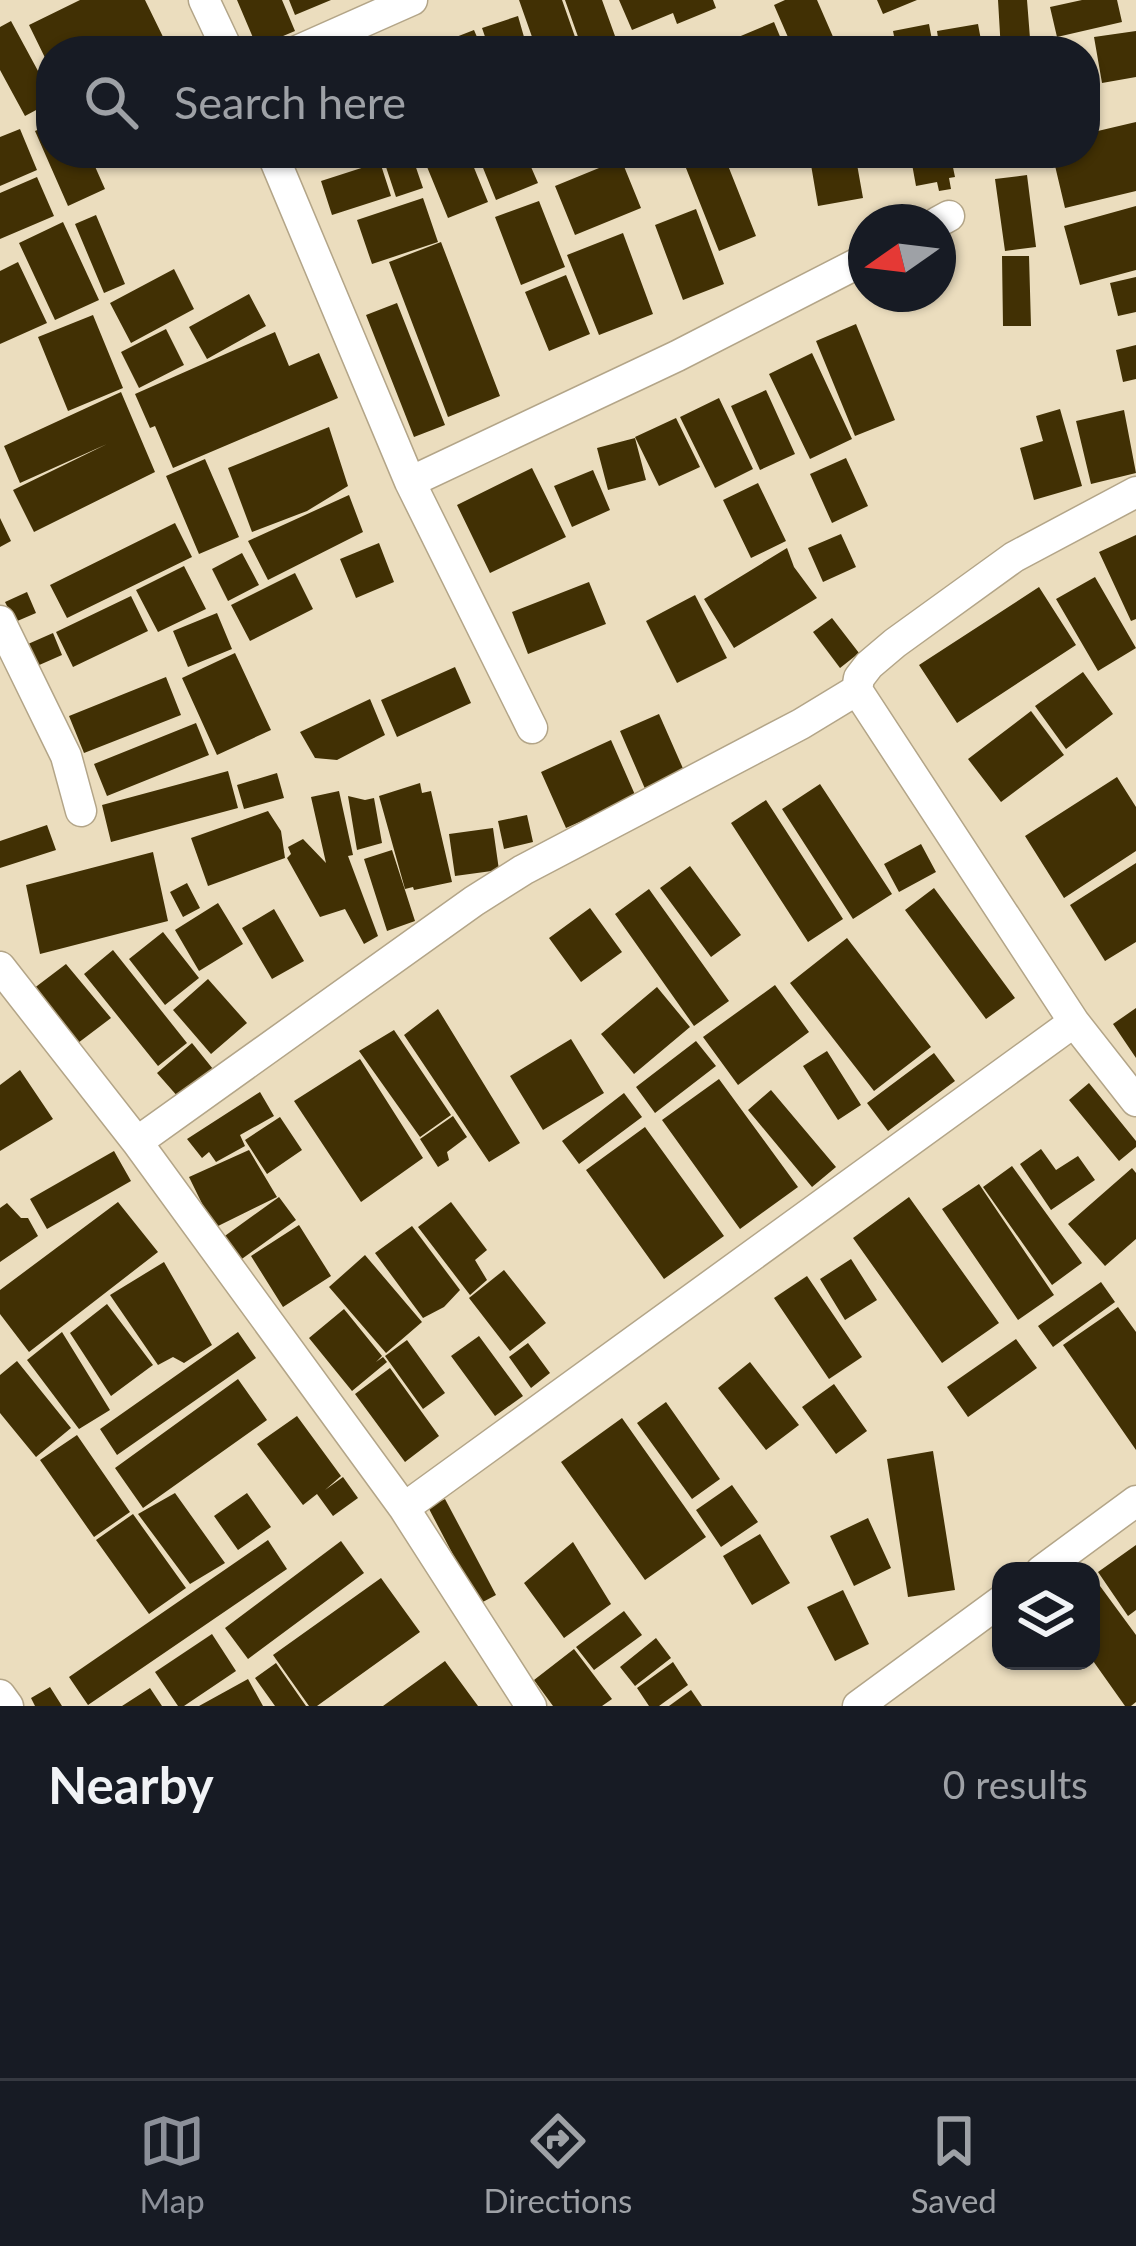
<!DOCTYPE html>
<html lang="en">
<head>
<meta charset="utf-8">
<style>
	body { margin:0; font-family:Lato,sans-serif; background:#20242c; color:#f1f3f6 }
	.controls { position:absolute; right:36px; bottom:36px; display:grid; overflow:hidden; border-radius:24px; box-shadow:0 3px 9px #0004 }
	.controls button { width:108px; height:108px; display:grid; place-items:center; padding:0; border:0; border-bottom:3px solid #363941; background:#171b24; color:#f1f3f6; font:60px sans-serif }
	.compass { position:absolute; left:848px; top:204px; width:108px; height:108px; border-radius:50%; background:#171b24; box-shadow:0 3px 9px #0004; rotate:256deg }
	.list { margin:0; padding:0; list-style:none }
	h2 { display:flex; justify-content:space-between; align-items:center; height:156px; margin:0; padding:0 48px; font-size:51px }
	h2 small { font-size:39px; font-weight:400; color:#9ea1a6 }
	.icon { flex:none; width:66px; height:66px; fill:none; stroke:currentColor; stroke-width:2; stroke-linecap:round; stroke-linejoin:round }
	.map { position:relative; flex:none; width:1136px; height:1706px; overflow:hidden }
	.search { position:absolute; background:#171b24; box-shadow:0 3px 9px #0004; left:36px; right:36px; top:36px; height:132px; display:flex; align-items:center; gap:30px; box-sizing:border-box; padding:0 42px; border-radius:48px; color:#9ea1a6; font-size:45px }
	.sheet { height:372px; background:#171b24 }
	nav { display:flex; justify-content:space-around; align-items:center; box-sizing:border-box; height:168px; border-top:3px solid #363941; background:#171b24; font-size:33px; color:#9ea1a6 }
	nav a { display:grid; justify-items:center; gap:6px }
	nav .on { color:#8c9099 }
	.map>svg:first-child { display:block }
	.building { fill:#413004 }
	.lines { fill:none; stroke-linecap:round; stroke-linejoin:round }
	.minor-casing { stroke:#b3a588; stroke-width:33 }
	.minor { stroke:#fff; stroke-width:30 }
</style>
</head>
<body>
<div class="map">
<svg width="1136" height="1706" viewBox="0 0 1136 1706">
	<rect width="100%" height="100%" fill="#ebddbe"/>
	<path class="building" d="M 80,0 L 145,0 L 167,45 L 156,51 L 51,51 L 51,70 L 29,25 Z
		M 237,0 L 282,0 L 295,31 L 257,47 Z
		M 289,0 L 331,0 L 295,15 Z
		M 519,0 L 562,0 L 580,51 L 537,51 Z
		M 565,0 L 602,0 L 615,36 L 582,48 Z
		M 619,0 L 713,0 L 716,8 L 677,24 L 673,13 L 632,30 Z
		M 785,0 L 817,0 L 834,39 L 808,51 L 794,51 L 774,5 Z
		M 877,0 L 917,0 L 883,14 Z
		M 998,0 L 1027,0 L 1031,51 L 1001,51 Z
		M 1082,0 L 1117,0 L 1122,22 L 1057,37 L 1050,7 Z
		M 518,16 L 528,51 L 490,51 L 482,28 Z
		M 11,21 L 51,95 L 51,102 L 25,116 L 0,70 L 0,27 Z
		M 774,22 L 786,51 L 705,51 Z
		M 929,24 L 934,51 L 897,51 L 893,31 Z
		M 978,24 L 983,51 L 940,51 L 937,31 Z
		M 474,30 L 483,51 L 435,51 L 433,46 Z
		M 1136,31 L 1136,77 L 1102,83 L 1094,37 Z
		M 1136,122 L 1136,191 L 1065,208 L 1052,153 L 1085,153 L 1085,134 Z
		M 51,124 L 51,153 L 89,153 L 105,189 L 68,206 L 35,131 Z
		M 20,129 L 37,170 L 0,186 L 0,137 Z
		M 335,153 L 383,153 L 383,154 L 340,168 Z
		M 407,153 L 411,153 L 423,188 L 396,197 L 384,161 Z
		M 432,153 L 468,153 L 488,202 L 448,218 L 423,157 Z
		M 477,153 L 525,153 L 538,183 L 496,200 Z
		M 680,153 L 723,153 L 756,236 L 719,251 Z
		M 730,153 L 769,153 L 769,154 L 735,165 Z
		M 809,153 L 855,153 L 863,198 L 818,206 Z
		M 910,153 L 950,153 L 955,177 L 949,178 L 951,189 L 939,191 L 937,182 L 916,186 Z
		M 621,159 L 641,208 L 575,235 L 555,186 Z
		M 380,162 L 391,196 L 332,215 L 321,181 Z
		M 1027,175 L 1036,247 L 1005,251 L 995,179 Z
		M 37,177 L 54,216 L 0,239 L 0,193 Z
		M 423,198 L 438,242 L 372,264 L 357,220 Z
		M 539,201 L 565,267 L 521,285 L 495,217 Z
		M 1136,206 L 1136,270 L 1080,285 L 1064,226 Z
		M 696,209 L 724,284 L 683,300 L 655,225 Z
		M 96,215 L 125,284 L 104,293 L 75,224 Z
		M 63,222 L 99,300 L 55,320 L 19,243 Z
		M 623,233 L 653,314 L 599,335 L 567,255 Z
		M 441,242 L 500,396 L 448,417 L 389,262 Z
		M 1002,256 L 1029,256 L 1031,326 L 1003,326 Z
		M 18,262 L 47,323 L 0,344 L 0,271 Z
		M 174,269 L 194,309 L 131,343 L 110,303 Z
		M 566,275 L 590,334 L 549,351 L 525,292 Z
		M 1136,277 L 1136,312 L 1118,316 L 1110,283 Z
		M 249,294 L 266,326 L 207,359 L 189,327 Z
		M 397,303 L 445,425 L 414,437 L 366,315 Z
		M 93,315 L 123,388 L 68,411 L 38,337 Z
		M 856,324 L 895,420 L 855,436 L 816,341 Z
		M 166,329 L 184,365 L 139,388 L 121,352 Z
		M 275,332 L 289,366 L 319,353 L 338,398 L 173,468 L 155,426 L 150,428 L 135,394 Z
		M 1136,345 L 1136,379 L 1123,382 L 1116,350 Z
		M 812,353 L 852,439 L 810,459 L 769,374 Z
		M 766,390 L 795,454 L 760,470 L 731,406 Z
		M 121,392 L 155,472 L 34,532 L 13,490 L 107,444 L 20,483 L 4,446 Z
		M 719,398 L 753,469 L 715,488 L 680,417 Z
		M 1060,409 L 1082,486 L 1034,500 L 1020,448 L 1043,441 L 1036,416 Z
		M 1124,410 L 1136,473 L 1091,484 L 1076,421 Z
		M 676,418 L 700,467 L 659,486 L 635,437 Z
		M 329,427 L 348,486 L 307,511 L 252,532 L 228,468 Z
		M 635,438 L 646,480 L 608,490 L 597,448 Z
		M 846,458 L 868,506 L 832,523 L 810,474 Z
		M 205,459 L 239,537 L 199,554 L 166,476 Z
		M 532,468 L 566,537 L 490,573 L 457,505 Z
		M 593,470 L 610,510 L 572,527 L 554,486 Z
		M 758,483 L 786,541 L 751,558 L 723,500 Z
		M 349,495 L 363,532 L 268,580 L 248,541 Z
		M 0,518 L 11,541 L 0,547 Z
		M 175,523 L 192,557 L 67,618 L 50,585 Z
		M 841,534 L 856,567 L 823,582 L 808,548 Z
		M 1136,535 L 1136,619 L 1131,621 L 1099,552 Z
		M 379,543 L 394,582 L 356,598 L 340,559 Z
		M 787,548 L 794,567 L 817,598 L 734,648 L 704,599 Z
		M 242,553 L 259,585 L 228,601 L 212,569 Z
		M 184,566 L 206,609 L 158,632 L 136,590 Z
		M 295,573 L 313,609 L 250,641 L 231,605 Z
		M 1095,577 L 1136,648 L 1098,671 L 1056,599 Z
		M 589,582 L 606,624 L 528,654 L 512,612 Z
		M 1039,587 L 1076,645 L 957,723 L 919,665 Z
		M 27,592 L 36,613 L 15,622 L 5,602 Z
		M 695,595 L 727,658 L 677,683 L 646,621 Z
		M 131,596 L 148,631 L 73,667 L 56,632 Z
		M 217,613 L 232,649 L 188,667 L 173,631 Z
		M 832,618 L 859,653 L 840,668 L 813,632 Z
		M 53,633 L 62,655 L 37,666 L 28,644 Z
		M 235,653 L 271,730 L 217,755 L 182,678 Z
		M 455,667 L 471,703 L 397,737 L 381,700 Z
		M 1083,672 L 1113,714 L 1066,749 L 1035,706 Z
		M 166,677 L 181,715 L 84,753 L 69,716 Z
		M 370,699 L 385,735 L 337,760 L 315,758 L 300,732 Z
		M 1031,711 L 1064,755 L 1001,802 L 968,759 Z
		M 659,714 L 685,773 L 646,791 L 620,731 Z
		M 196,723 L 209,755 L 107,796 L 94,764 Z
		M 611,740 L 636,797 L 566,828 L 541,772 Z
		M 228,771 L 238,808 L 111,842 L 102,805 Z
		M 277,773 L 284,798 L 244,809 L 237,785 Z
		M 1117,777 L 1136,807 L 1136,851 L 1064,898 L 1025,836 Z
		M 420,783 L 422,793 L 431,791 L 452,882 L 414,890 L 413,887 L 405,889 L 379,796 Z
		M 820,784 L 892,894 L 853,919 L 782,809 Z
		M 339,791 L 353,855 L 348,856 L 378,936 L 364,944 L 345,909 L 320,917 L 287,858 L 291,854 L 288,847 L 303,839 L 326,863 L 311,797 Z
		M 348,796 L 365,800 L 374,798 L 382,843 L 357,850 Z
		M 766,800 L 843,919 L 808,942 L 731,823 Z
		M 268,811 L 281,831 L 285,858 L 208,886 L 191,838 Z
		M 527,815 L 533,842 L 504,849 L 498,821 Z
		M 47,825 L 56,850 L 0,868 L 0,841 Z
		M 493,828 L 499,870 L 455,876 L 449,834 Z
		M 921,844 L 936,872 L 899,892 L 884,864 Z
		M 392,850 L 415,921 L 387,931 L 364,859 Z
		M 153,852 L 168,921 L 40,954 L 26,885 Z
		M 1136,863 L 1136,942 L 1105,961 L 1070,905 Z
		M 690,866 L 741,935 L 711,957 L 660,888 Z
		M 187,883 L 200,908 L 183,917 L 170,892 Z
		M 934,888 L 1015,998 L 986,1019 L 905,910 Z
		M 649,889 L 729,1001 L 694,1026 L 615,914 Z
		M 218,903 L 243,944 L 199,971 L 175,930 Z
		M 590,908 L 622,952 L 581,982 L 549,938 Z
		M 274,909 L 304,961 L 272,979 L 242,928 Z
		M 163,932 L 199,978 L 165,1005 L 129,959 Z
		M 847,938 L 931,1047 L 874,1091 L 790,983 Z
		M 113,950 L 187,1043 L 158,1066 L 84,974 Z
		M 66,964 L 111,1018 L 78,1043 L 33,989 Z
		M 208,979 L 247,1023 L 211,1054 L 173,1010 Z
		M 775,985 L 809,1032 L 738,1085 L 703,1037 Z
		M 657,987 L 690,1027 L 634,1074 L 601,1034 Z
		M 1136,1008 L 1136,1058 L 1113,1024 Z
		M 438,1009 L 520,1143 L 489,1162 L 404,1035 Z
		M 394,1030 L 451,1115 L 420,1137 L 359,1051 Z
		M 571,1039 L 604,1093 L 543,1130 L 510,1076 Z
		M 696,1041 L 716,1066 L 655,1113 L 636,1087 Z
		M 192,1043 L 213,1069 L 179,1098 L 157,1073 Z
		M 827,1051 L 861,1105 L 838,1120 L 803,1066 Z
		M 934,1053 L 955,1081 L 888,1131 L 867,1103 Z
		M 360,1059 L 423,1158 L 361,1202 L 294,1101 Z
		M 20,1070 L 53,1119 L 0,1151 L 0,1085 Z
		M 719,1079 L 798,1187 L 740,1229 L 662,1120 Z
		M 1089,1083 L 1136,1141 L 1136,1147 L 1119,1161 L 1069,1100 Z
		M 771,1090 L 836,1167 L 812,1187 L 748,1110 Z
		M 260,1092 L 274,1116 L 240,1135 L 245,1146 L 216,1162 L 209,1152 L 202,1158 L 187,1139 Z
		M 624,1093 L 642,1117 L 579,1164 L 562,1141 Z
		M 453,1116 L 467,1137 L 447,1152 L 449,1160 L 438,1167 L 420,1139 Z
		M 280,1117 L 302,1150 L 267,1174 L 245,1140 Z
		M 645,1127 L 724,1236 L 664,1279 L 586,1170 Z
		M 1041,1149 L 1056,1170 L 1078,1156 L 1095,1180 L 1051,1210 L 1020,1164 Z
		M 249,1150 L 277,1197 L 214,1228 L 189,1177 Z
		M 114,1151 L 131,1181 L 47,1229 L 30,1199 Z
		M 1012,1166 L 1082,1263 L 1052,1285 L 983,1187 Z
		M 1132,1168 L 1136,1173 L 1136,1239 L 1105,1266 L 1068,1224 Z
		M 979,1184 L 1054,1295 L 1018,1320 L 942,1209 Z
		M 279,1197 L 296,1220 L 239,1261 L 222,1238 Z
		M 909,1197 L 999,1323 L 942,1363 L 853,1238 Z
		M 118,1202 L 158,1252 L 29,1352 L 0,1314 L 0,1290 Z
		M 451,1202 L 487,1250 L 475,1260 L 487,1280 L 470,1295 L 418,1227 Z
		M 7,1203 L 21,1218 L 28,1218 L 38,1236 L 0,1262 L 0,1208 Z
		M 299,1225 L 331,1276 L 283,1307 L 251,1256 Z
		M 412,1226 L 460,1290 L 444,1307 L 423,1318 L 375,1253 Z
		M 365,1255 L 422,1322 L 386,1353 L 329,1287 Z
		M 851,1259 L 877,1300 L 845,1320 L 820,1279 Z
		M 164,1262 L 212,1345 L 184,1363 L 173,1357 L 158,1365 L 110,1295 Z
		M 504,1270 L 546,1323 L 510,1351 L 469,1298 Z
		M 807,1276 L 862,1357 L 829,1379 L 774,1298 Z
		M 1101,1282 L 1115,1302 L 1053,1347 L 1038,1326 Z
		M 107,1304 L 153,1365 L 111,1396 L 70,1333 Z
		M 1118,1307 L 1136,1332 L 1136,1450 L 1063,1345 Z
		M 344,1309 L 382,1356 L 376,1362 L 383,1357 L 387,1362 L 352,1391 L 309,1338 Z
		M 62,1332 L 110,1410 L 79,1429 L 27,1360 Z
		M 238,1332 L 256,1358 L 117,1455 L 100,1429 Z
		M 479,1336 L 523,1396 L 495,1416 L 451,1356 Z
		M 1016,1339 L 1037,1368 L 968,1417 L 947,1387 Z
		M 407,1340 L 445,1393 L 423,1409 L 385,1356 Z
		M 528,1343 L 550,1373 L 531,1388 L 509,1357 Z
		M 17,1361 L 71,1428 L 36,1457 L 0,1413 L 0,1375 Z
		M 750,1362 L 799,1425 L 766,1450 L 718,1388 Z
		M 390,1368 L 439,1436 L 405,1462 L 355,1394 Z
		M 238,1379 L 267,1420 L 143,1508 L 115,1468 Z
		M 834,1384 L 867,1431 L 836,1454 L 802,1407 Z
		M 666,1402 L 720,1479 L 692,1499 L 637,1423 Z
		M 297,1416 L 341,1476 L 325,1490 L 343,1477 L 358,1498 L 333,1516 L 317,1494 L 303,1505 L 257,1444 Z
		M 622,1418 L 706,1537 L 645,1580 L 561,1462 Z
		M 77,1435 L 130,1512 L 94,1537 L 40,1460 Z
		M 933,1451 L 955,1590 L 908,1597 L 887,1459 Z
		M 732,1485 L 758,1522 L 721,1547 L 696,1510 Z
		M 175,1493 L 225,1563 L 190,1584 L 138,1514 Z
		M 247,1493 L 271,1527 L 238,1550 L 214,1516 Z
		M 445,1499 L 496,1595 L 479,1604 L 428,1507 Z
		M 133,1514 L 186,1588 L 149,1614 L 96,1540 Z
		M 868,1518 L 891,1568 L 854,1586 L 830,1536 Z
		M 760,1534 L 790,1583 L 752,1605 L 723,1556 Z
		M 268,1540 L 287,1569 L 88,1705 L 69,1677 Z
		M 341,1541 L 364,1573 L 248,1659 L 225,1628 Z
		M 573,1542 L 611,1604 L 564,1638 L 524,1583 Z
		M 1136,1545 L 1136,1610 L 1128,1616 L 1098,1572 Z
		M 381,1578 L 420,1632 L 317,1706 L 309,1706 L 273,1655 Z
		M 1100,1586 L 1136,1635 L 1136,1702 L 1131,1706 L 1125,1706 L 1091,1658 L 1091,1592 Z
		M 843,1590 L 869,1644 L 835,1661 L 807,1607 Z
		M 624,1611 L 642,1635 L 594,1670 L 576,1647 Z
		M 212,1634 L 236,1671 L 184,1706 L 178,1706 L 155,1672 Z
		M 656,1638 L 671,1658 L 635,1686 L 620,1667 Z
		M 574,1649 L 612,1699 L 602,1706 L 553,1706 L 534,1680 Z
		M 445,1661 L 478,1706 L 383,1706 Z
		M 673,1662 L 688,1685 L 659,1706 L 649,1706 L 637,1688 Z
		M 276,1663 L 306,1706 L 275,1706 L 255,1678 Z
		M 248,1679 L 263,1706 L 199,1706 Z
		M 50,1687 L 62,1706 L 35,1706 L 31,1698 Z
		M 150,1688 L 162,1706 L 122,1706 Z
		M 691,1690 L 702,1706 L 669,1706 Z"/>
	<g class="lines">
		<g class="minor-casing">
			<path id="minor" d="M 204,0 L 228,51
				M 297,51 L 412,0
				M 272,153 L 410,482 L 532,728
				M 938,222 L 949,216
				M 410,482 L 677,356 L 866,259
				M 0,621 L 66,756 L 81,811
				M 857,690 L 1074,1022 L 1136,1101
				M 0,967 L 137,1142 L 404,1508 L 531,1706
				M 137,1142 L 474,901 L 523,870 L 801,724 L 857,690 L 859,678 L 869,665 L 895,643 L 1014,557 L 1136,492
				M 404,1508 L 1074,1022
				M 1041,1571 L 1136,1501
				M 0,1695 L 8,1706
				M 858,1706 L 1001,1601"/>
		</g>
		<use href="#minor" class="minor"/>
	</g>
</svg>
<div class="controls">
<button><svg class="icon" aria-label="layers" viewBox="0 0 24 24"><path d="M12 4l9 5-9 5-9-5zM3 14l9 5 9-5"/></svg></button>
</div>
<svg class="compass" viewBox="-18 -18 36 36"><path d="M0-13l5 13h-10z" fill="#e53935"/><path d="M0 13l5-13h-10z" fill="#9ea1a6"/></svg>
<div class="search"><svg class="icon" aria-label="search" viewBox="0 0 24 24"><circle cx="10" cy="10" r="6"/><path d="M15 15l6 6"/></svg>Search here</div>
</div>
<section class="sheet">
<h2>Nearby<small>0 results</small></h2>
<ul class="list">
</ul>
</section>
<nav>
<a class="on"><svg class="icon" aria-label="map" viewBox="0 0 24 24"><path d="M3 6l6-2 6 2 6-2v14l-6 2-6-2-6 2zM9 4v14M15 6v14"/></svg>Map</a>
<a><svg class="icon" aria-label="directions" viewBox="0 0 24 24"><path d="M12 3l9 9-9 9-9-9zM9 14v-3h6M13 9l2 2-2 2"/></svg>Directions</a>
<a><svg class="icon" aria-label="saved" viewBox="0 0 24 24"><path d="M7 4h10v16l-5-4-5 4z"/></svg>Saved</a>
</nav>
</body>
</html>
